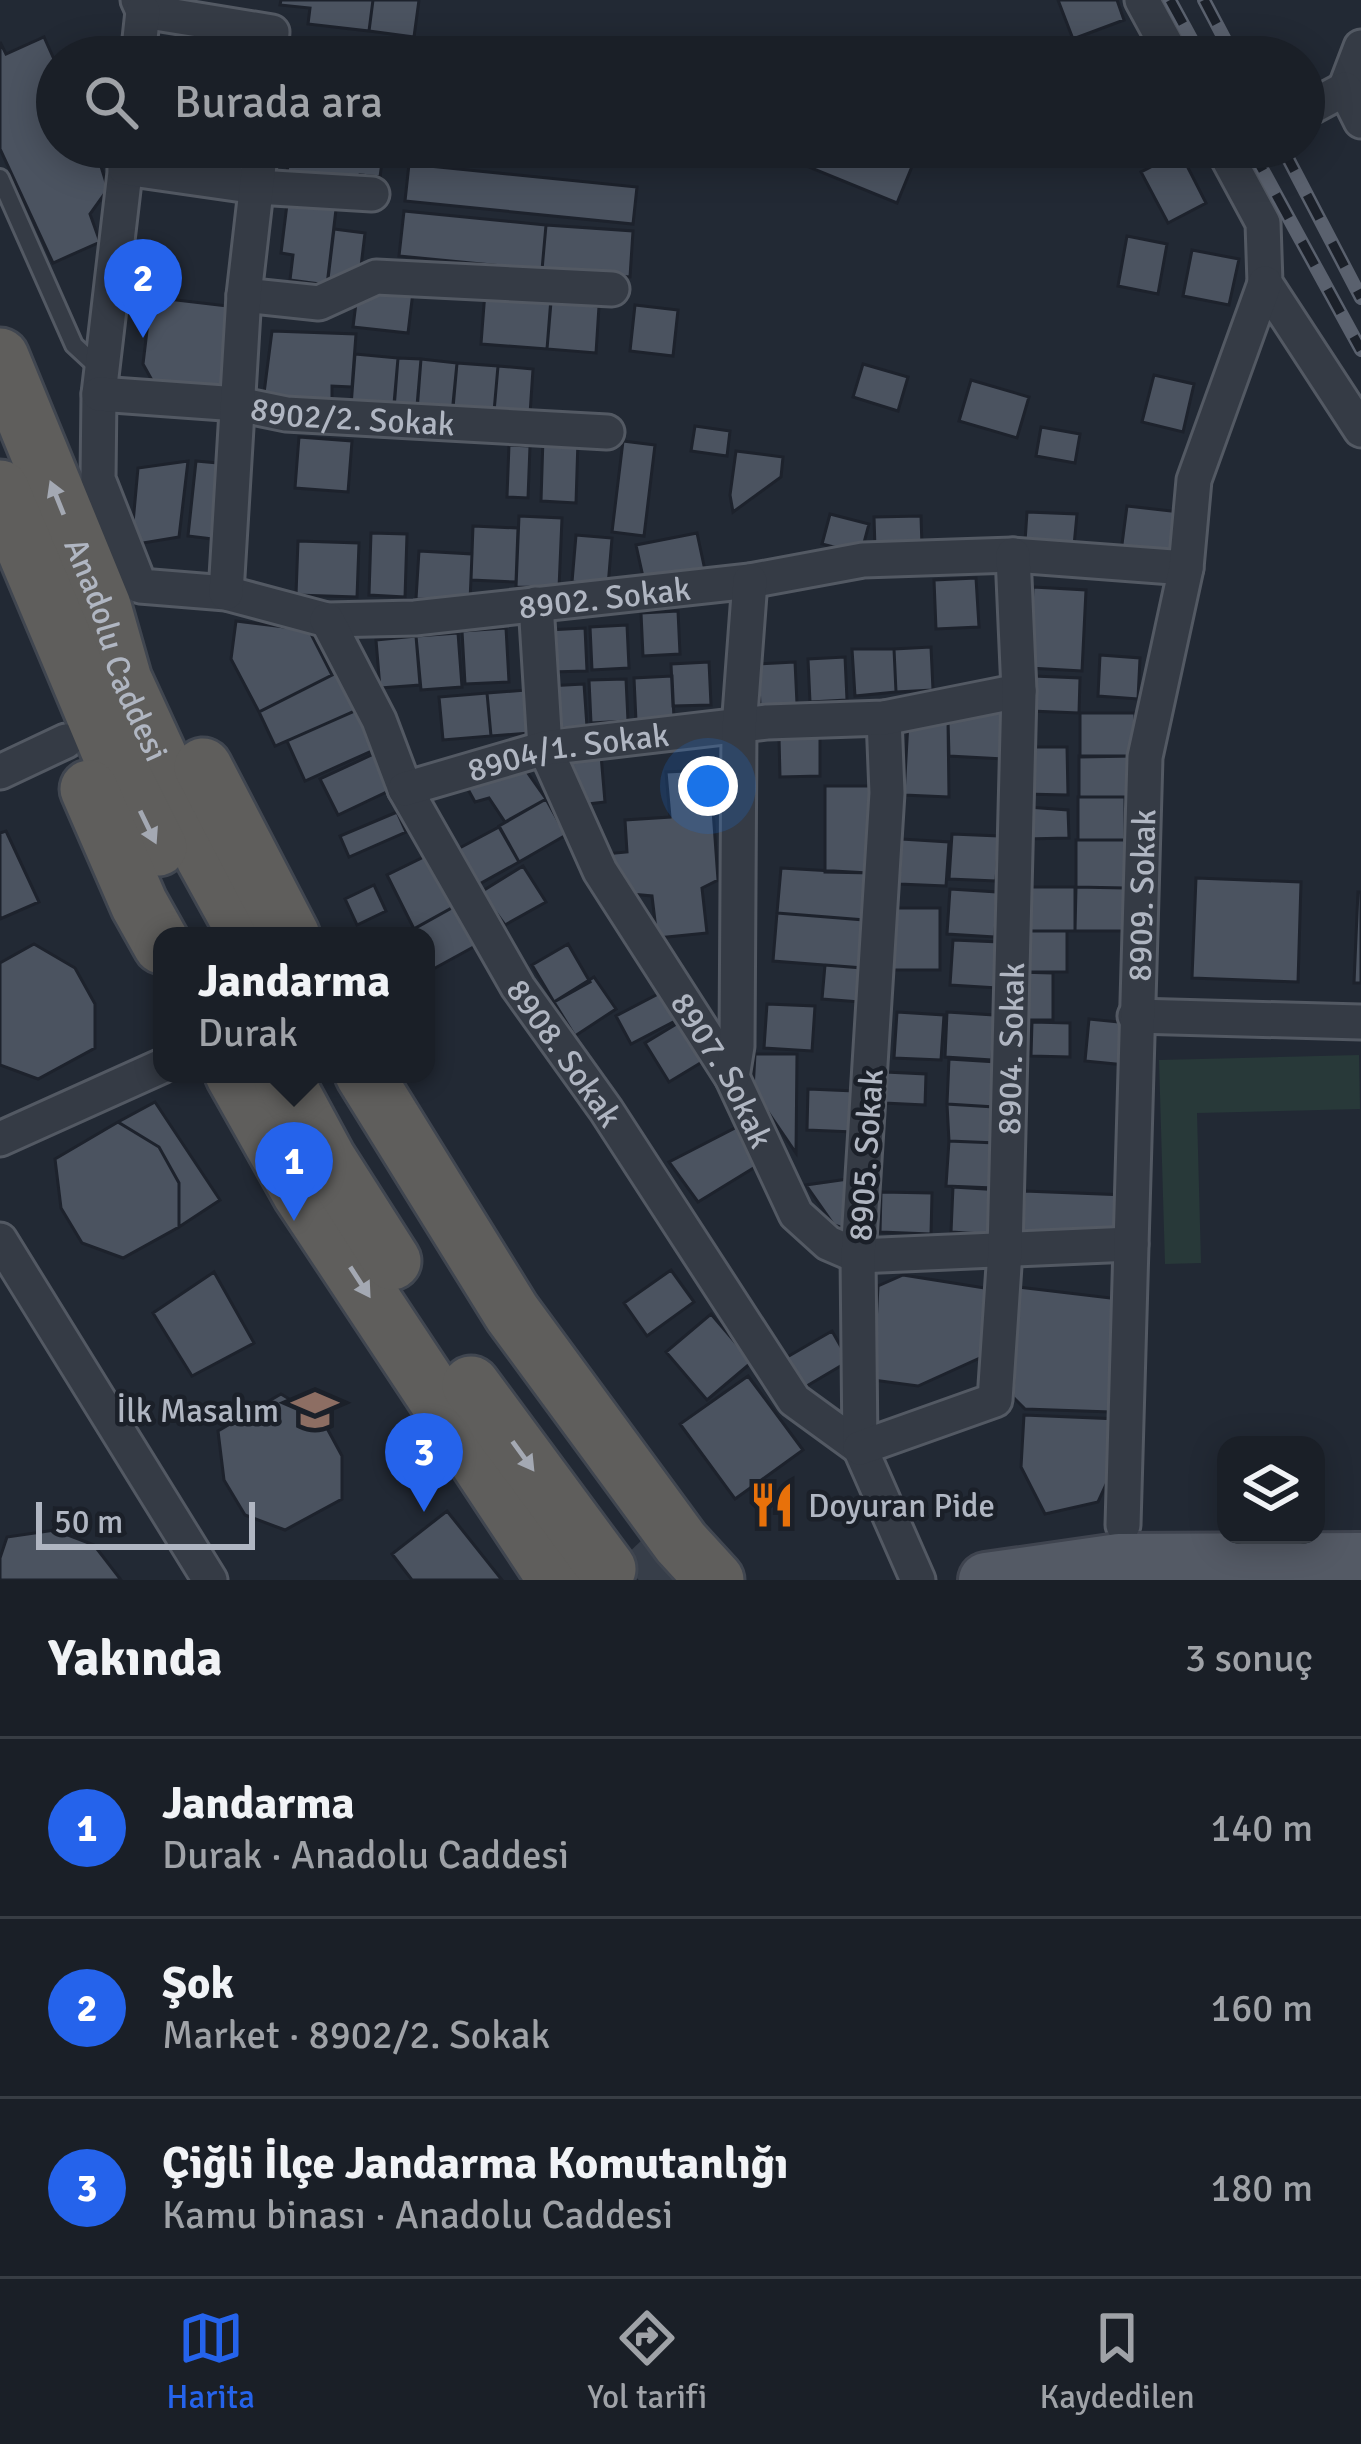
<!DOCTYPE html>
<html lang="tr">
<head>
<meta charset="utf-8">
<style>
	body { margin:0; font-family:Signika,sans-serif; background:#23272f; color:#f1f3f6 }
	.controls { position:absolute; right:36px; bottom:36px; display:grid; overflow:hidden; border-radius:24px; box-shadow:0 6px 30px #0003 }
	.controls button { width:108px; height:108px; display:grid; place-items:center; padding:0; border:0; border-bottom:3px solid #383d44; background:#1a1f27; color:#f1f3f6; font:60px sans-serif }
	.scale { position:absolute; left:36px; bottom:30px; width:219px; box-sizing:border-box; padding-left:12px; border:6px solid #b0b6c2; border-top:0; font-size:33px; line-height:42px; white-space:nowrap; color:#b0b6c2; -webkit-text-stroke:9px #1b2029; paint-order:stroke }
	.you { position:absolute; left:708px; top:786px; width:42px; height:42px; margin:-30px; border:9px solid #fff; border-radius:50%; background:#1a73e8; box-shadow:0 0 0 18px #1a73e833 }
	.badge { display:grid; place-items:center; width:78px; height:78px; border-radius:50%; background:#2563eb; color:#fff; font-size:39px; font-weight:700 }
	.pin { position:absolute; translate:-50% -99px; filter:drop-shadow(0 3px 6px #0008) }
	.pin::after { content:''; position:absolute; top:63px; width:42px; height:36px; background:inherit; clip-path:polygon(0 0,100% 0,50% 100%) }
	.popup { position:absolute; left:153px; top:927px; width:282px; height:156px; box-sizing:border-box; display:grid; place-content:center; border-radius:24px; background:#1a1f27; filter:drop-shadow(0 3px 9px #0005); font-size:39px; white-space:nowrap; color:#9fa2a7 }
	.popup b { font-size:45px; color:#f1f3f6 }
	.popup::after { content:''; position:absolute; left:50%; top:100%; margin-left:-24px; border:24px solid transparent; border-top-color:#1a1f27 }
	.list { margin:0; padding:0; list-style:none }
	h2 { display:flex; justify-content:space-between; align-items:center; height:156px; margin:0; padding:0 48px; font-size:51px }
	h2 small { font-size:39px; font-weight:400; color:#9fa2a7 }
	.list li { display:grid; grid-template-columns:78px 1fr auto; gap:36px; align-items:center; box-sizing:border-box; height:180px; padding:0 48px; border-top:3px solid #383d44 }
	.list b { display:block; font-size:45px; white-space:nowrap }
	.list p { margin:0; font-size:39px; white-space:nowrap; color:#9fa2a7 }
	.list em { font-size:39px; font-style:normal; color:#9fa2a7 }
	.icon { flex:none; width:66px; height:66px; fill:none; stroke:currentColor; stroke-width:2; stroke-linecap:round; stroke-linejoin:round }
	.map { position:relative; flex:none; width:1361px; height:1580px; overflow:hidden }
	.search { position:absolute; background:#1a1f27; box-shadow:0 6px 30px #0003; left:36px; right:36px; top:36px; height:132px; display:flex; align-items:center; gap:30px; box-sizing:border-box; padding:0 42px; border-radius:66px; color:#9fa2a7; font-size:45px }
	.sheet { height:696px; background:#1a1f27 }
	nav { display:flex; justify-content:space-around; align-items:center; box-sizing:border-box; height:168px; border-top:3px solid #383d44; background:#1a1f27; font-size:33px; color:#9fa2a7 }
	nav a { display:grid; justify-items:center; gap:6px }
	nav .on { color:#2563eb }
	.map>svg:first-child { display:block }
	.green { fill:#283939 }
	.building { fill:#4b5360; stroke:#1d222c; stroke-width:3 }
	.lines { fill:none; stroke-linecap:round; stroke-linejoin:round }
	.trunk-tunnel { stroke:#373e49; stroke-width:57; stroke-dasharray:57 28; stroke-linecap:butt }
	.service-casing { stroke:#535963; stroke-width:22 }
	.minor-casing { stroke:#535963; stroke-width:39 }
	.primary-casing { stroke:#3f444f; stroke-width:60 }
	.trunk-casing { stroke:#404650; stroke-width:63 }
	.service { stroke:#353b45; stroke-width:16 }
	.minor { stroke:#353b45; stroke-width:33 }
	.primary { stroke:#545a65; stroke-width:54 }
	.trunk { stroke:#5f5e5c; stroke-width:57 }
	.rail-casing { stroke:#5a616e; stroke-width:14 }
	.rail { stroke:#1b2029; stroke-width:9; stroke-dasharray:27; stroke-linecap:butt }
	.oneway { fill:#a4a9b3 }
	.labels { text-anchor:middle; stroke-width:9; stroke-linejoin:round; paint-order:stroke }
	.street-label { font-size:33px; fill:#b0b6c2; stroke:#1b2029 }
	.poi-label { font-size:33px; fill:#b0b6c2; stroke:#1b2029; text-anchor:end }
</style>
</head>
<body>
<div class="map">
<svg width="1361" height="1580" viewBox="0 0 1361 1580">
	<rect width="100%" height="100%" fill="#222934"/>
	<path class="green" d="M 1359,1055 L 1360,1109 L 1197,1113 L 1201,1263 L 1165,1264 L 1159,1060 Z"/>
	<path class="building" d="M 281,0 L 373,0 L 369,31 L 308,24 L 310,8 L 280,5 Z
		M 373,0 L 419,0 L 414,37 L 369,31 Z
		M 1058,0 L 1117,0 L 1124,20 L 1073,39 Z
		M 180,32 L 266,43 L 264,57 L 177,57 Z
		M 44,37 L 57,66 L 57,147 L 95,147 L 108,189 L 90,214 L 100,242 L 53,263 L 0,149 L 0,42 L 6,54 Z
		M 187,147 L 252,147 L 249,171 L 186,164 Z
		M 290,147 L 384,147 L 380,177 L 360,175 L 359,183 L 287,173 Z
		M 805,147 L 920,147 L 897,203 L 799,163 Z
		M 1180,152 L 1206,203 L 1168,223 L 1141,172 Z
		M 409,164 L 637,187 L 633,224 L 405,201 Z
		M 288,196 L 337,201 L 327,285 L 290,280 L 293,255 L 281,253 Z
		M 404,211 L 546,225 L 542,270 L 399,256 Z
		M 546,225 L 633,231 L 630,277 L 542,270 Z
		M 334,229 L 365,233 L 359,283 L 328,279 Z
		M 1127,236 L 1167,244 L 1158,294 L 1118,286 Z
		M 1192,250 L 1239,259 L 1229,305 L 1183,296 Z
		M 358,287 L 413,292 L 408,333 L 353,327 Z
		M 485,292 L 551,298 L 547,349 L 481,344 Z
		M 151,297 L 236,307 L 231,392 L 153,382 L 143,364 Z
		M 551,302 L 599,306 L 596,353 L 547,349 Z
		M 635,305 L 678,310 L 673,356 L 630,351 Z
		M 272,331 L 356,334 L 352,387 L 332,386 L 332,407 L 263,401 Z
		M 355,354 L 398,358 L 394,409 L 351,406 Z
		M 398,358 L 421,359 L 417,406 L 394,404 Z
		M 421,359 L 457,363 L 452,414 L 417,411 Z
		M 457,363 L 498,366 L 494,412 L 453,408 Z
		M 863,364 L 908,377 L 898,411 L 853,397 Z
		M 498,366 L 533,369 L 530,414 L 494,412 Z
		M 1154,375 L 1194,384 L 1183,432 L 1142,422 Z
		M 971,380 L 1029,397 L 1017,438 L 959,421 Z
		M 695,426 L 730,431 L 727,456 L 691,451 Z
		M 1041,427 L 1080,434 L 1075,463 L 1036,456 Z
		M 299,437 L 352,441 L 348,492 L 295,488 Z
		M 543,438 L 578,440 L 576,503 L 541,501 Z
		M 623,441 L 655,445 L 644,536 L 612,532 Z
		M 509,445 L 530,446 L 528,498 L 507,497 Z
		M 736,451 L 783,457 L 781,477 L 733,512 L 730,495 Z
		M 188,461 L 179,537 L 131,545 L 138,468 Z
		M 196,461 L 229,464 L 221,540 L 188,536 Z
		M 1127,506 L 1180,512 L 1174,559 L 1121,552 Z
		M 1027,512 L 1077,514 L 1074,546 L 1025,542 Z
		M 830,514 L 869,524 L 861,554 L 822,544 Z
		M 519,516 L 562,518 L 559,588 L 516,587 Z
		M 921,516 L 922,547 L 875,548 L 874,517 Z
		M 473,526 L 518,528 L 516,582 L 471,580 Z
		M 371,533 L 407,534 L 405,597 L 369,595 Z
		M 697,533 L 706,575 L 645,586 L 636,545 Z
		M 576,535 L 612,538 L 608,586 L 572,582 Z
		M 298,541 L 359,543 L 357,597 L 296,595 Z
		M 419,551 L 472,554 L 470,601 L 416,599 Z
		M 976,578 L 979,627 L 936,629 L 934,580 Z
		M 1033,587 L 1086,590 L 1082,671 L 1029,668 Z
		M 678,611 L 680,654 L 643,656 L 641,613 Z
		M 236,621 L 309,630 L 332,675 L 259,712 L 231,659 Z
		M 627,625 L 629,668 L 592,670 L 590,627 Z
		M 506,628 L 509,682 L 465,684 L 462,631 Z
		M 585,628 L 587,671 L 550,672 L 548,630 Z
		M 458,633 L 462,687 L 421,690 L 416,636 Z
		M 416,636 L 420,685 L 380,688 L 376,640 Z
		M 931,647 L 933,690 L 896,692 L 894,649 Z
		M 852,649 L 894,649 L 896,692 L 855,696 Z
		M 1100,655 L 1140,658 L 1138,699 L 1098,696 Z
		M 845,657 L 847,700 L 810,702 L 808,659 Z
		M 709,662 L 711,705 L 673,706 L 671,664 Z
		M 795,662 L 797,704 L 760,706 L 758,664 Z
		M 340,671 L 357,710 L 275,746 L 259,712 Z
		M 672,676 L 674,719 L 636,721 L 634,678 Z
		M 1033,676 L 1080,678 L 1079,713 L 1031,711 Z
		M 626,679 L 628,721 L 591,723 L 589,680 Z
		M 584,684 L 587,727 L 549,729 L 547,686 Z
		M 526,690 L 530,733 L 491,736 L 487,693 Z
		M 487,693 L 491,736 L 443,740 L 439,697 Z
		M 1010,705 L 1004,759 L 949,756 L 948,720 Z
		M 357,710 L 376,749 L 305,781 L 287,741 Z
		M 1080,713 L 1135,713 L 1135,756 L 1080,757 Z
		M 948,720 L 949,797 L 904,795 L 908,722 Z
		M 820,736 L 820,776 L 780,777 L 779,737 Z
		M 1026,747 L 1067,747 L 1068,795 L 1024,794 Z
		M 380,751 L 397,787 L 338,815 L 320,779 Z
		M 601,755 L 605,802 L 579,805 L 563,757 Z
		M 1079,756 L 1135,756 L 1135,797 L 1079,797 Z
		M 520,762 L 546,799 L 505,822 L 489,798 L 475,802 L 464,782 Z
		M 687,771 L 689,797 L 712,796 L 718,880 L 702,888 L 707,933 L 657,938 L 652,896 L 631,894 L 605,854 L 627,852 L 625,820 L 670,817 L 666,772 Z
		M 825,786 L 872,786 L 871,873 L 825,872 Z
		M 1078,797 L 1125,797 L 1125,840 L 1078,840 Z
		M 546,799 L 566,835 L 519,862 L 499,826 Z
		M 1027,807 L 1068,810 L 1069,838 L 1025,839 Z
		M 397,812 L 406,832 L 349,857 L 340,836 Z
		M 499,827 L 519,862 L 474,887 L 454,851 Z
		M 6,831 L 39,902 L 0,919 L 0,833 Z
		M 952,834 L 999,836 L 996,881 L 949,879 Z
		M 901,839 L 949,842 L 946,886 L 899,884 Z
		M 1076,840 L 1125,840 L 1125,888 L 1076,887 Z
		M 434,852 L 459,904 L 414,929 L 387,875 Z
		M 523,866 L 546,902 L 505,925 L 481,892 Z
		M 781,868 L 867,873 L 864,920 L 777,913 Z
		M 1196,878 L 1301,882 L 1298,982 L 1192,978 Z
		M 374,885 L 386,911 L 357,925 L 345,899 Z
		M 1029,887 L 1076,887 L 1075,931 L 1029,931 Z
		M 1075,887 L 1125,888 L 1125,931 L 1075,931 Z
		M 950,889 L 997,892 L 995,937 L 947,934 Z
		M 1358,892 L 1361,892 L 1361,983 L 1354,983 Z
		M 466,900 L 488,939 L 426,973 L 426,936 L 401,936 Z
		M 892,908 L 940,908 L 940,970 L 892,970 Z
		M 777,913 L 864,920 L 862,968 L 773,961 Z
		M 1015,931 L 1067,931 L 1067,972 L 1015,972 Z
		M 953,940 L 1000,942 L 998,988 L 950,985 Z
		M 34,944 L 75,968 L 95,1004 L 95,1048 L 38,1079 L 0,1065 L 0,963 Z
		M 568,944 L 590,982 L 554,1002 L 532,965 Z
		M 825,965 L 862,968 L 860,1002 L 822,999 Z
		M 1015,972 L 1053,973 L 1053,1020 L 1015,1020 Z
		M 594,977 L 616,1009 L 575,1036 L 554,1002 Z
		M 660,993 L 675,1021 L 631,1044 L 616,1016 Z
		M 767,1004 L 815,1006 L 812,1051 L 764,1048 Z
		M 897,1012 L 944,1015 L 941,1060 L 894,1058 Z
		M 947,1012 L 994,1015 L 992,1060 L 945,1057 Z
		M 1089,1019 L 1129,1023 L 1126,1065 L 1085,1061 Z
		M 683,1020 L 707,1059 L 669,1082 L 645,1043 Z
		M 1032,1022 L 1070,1023 L 1070,1057 L 1031,1056 Z
		M 755,1054 L 797,1054 L 796,1153 L 753,1090 Z
		M 949,1059 L 997,1062 L 994,1107 L 947,1104 Z
		M 885,1072 L 926,1074 L 925,1105 L 884,1103 Z
		M 808,1089 L 855,1091 L 854,1132 L 807,1130 Z
		M 155,1102 L 220,1200 L 179,1227 L 179,1183 L 159,1147 L 118,1122 Z
		M 947,1104 L 994,1107 L 996,1143 L 949,1141 Z
		M 118,1122 L 159,1147 L 179,1183 L 179,1227 L 123,1258 L 82,1243 L 61,1208 L 55,1159 Z
		M 737,1127 L 760,1164 L 698,1202 L 669,1162 Z
		M 949,1141 L 996,1143 L 994,1188 L 946,1186 Z
		M 848,1179 L 847,1229 L 834,1225 L 806,1185 Z
		M 953,1187 L 1001,1190 L 998,1235 L 951,1232 Z
		M 1024,1191 L 1126,1195 L 1124,1239 L 1022,1235 Z
		M 881,1192 L 932,1193 L 931,1234 L 880,1232 Z
		M 671,1270 L 694,1302 L 647,1336 L 624,1303 Z
		M 214,1272 L 254,1343 L 192,1376 L 153,1313 Z
		M 903,1275 L 991,1289 L 993,1352 L 918,1386 L 873,1380 L 878,1286 Z
		M 1018,1287 L 1119,1299 L 1111,1412 L 1025,1409 L 1013,1397 Z
		M 711,1314 L 752,1362 L 707,1400 L 666,1352 Z
		M 832,1331 L 849,1361 L 800,1390 L 782,1360 Z
		M 748,1376 L 803,1450 L 735,1499 L 680,1424 Z
		M 281,1394 L 322,1419 L 342,1456 L 342,1499 L 285,1530 L 245,1515 L 224,1480 L 218,1431 Z
		M 1024,1415 L 1118,1419 L 1115,1465 L 1098,1502 L 1045,1514 L 1021,1467 Z
		M 447,1511 L 502,1580 L 412,1580 L 392,1554 Z
		M 55,1530 L 94,1545 L 121,1580 L 0,1580 L 0,1558 L 7,1537 Z"/>
	<g class="lines">
		<path class="trunk-tunnel" d="M 641,1541 L 678,1580"/>
		<g class="service-casing">
			<path id="service" d="M 0,178 L 74,345 L 102,371"/>
		</g>
		<g class="minor-casing">
			<g id="minor">
				<path d="M 138,0 L 143,11 L 272,32 L 270,57"/>
				<path d="M 1142,0 L 1173,57"/>
				<path d="M 138,57 L 143,11"/>
				<path d="M 1345,89 L 1361,47"/>
				<path d="M 1304,111 L 1345,89 L 1361,121"/>
				<path id="s1" d="M 128,147 L 99,394 L 98,479 L 140,586 L 226,593 L 327,620 L 415,618 L 750,581 L 863,560 L 1013,555 L 1186,568"/>
				<path d="M 1222,147 L 1263,223 L 1265,283 L 1361,430"/>
				<path d="M 125,168 L 257,187 L 372,194"/>
				<path d="M 244,295 L 319,303 L 376,277 L 612,289"/>
				<path id="s2" d="M 99,394 L 238,404 L 286,414 L 607,432"/>
				<path d="M 226,593 L 244,295 L 261,147"/>
				<path id="s3" d="M 536,604 L 545,748 L 600,871 L 732,1077 L 796,1214 L 828,1243 L 858,1256 L 1131,1244"/>
				<path id="s4" d="M 327,620 L 379,720 L 405,789 L 518,987 L 606,1110 L 794,1400 L 860,1448"/>
				<path d="M 884,718 L 887,793 L 858,1256 L 860,1448 L 918,1580"/>
				<path d="M 0,772 L 66,741"/>
				<path id="s5" d="M 405,789 L 545,748 L 767,722 L 884,718 L 1019,691"/>
				<path d="M 1135,1016 L 1361,1022"/>
				<path d="M 732,1077 L 737,1046 L 739,728 L 750,581"/>
				<path d="M 0,1139 L 162,1066"/>
				<path d="M 0,1240 L 210,1580"/>
				<path id="s6" d="M 860,1448 L 995,1400 L 1005,1251 L 1019,691 L 1013,555"/>
				<path id="s7" d="M 1123,1525 L 1145,757 L 1186,568 L 1194,480 L 1265,283"/>
			</g>
		</g>
		<g class="primary-casing">
			<path id="primary" d="M 986,1580 L 1119,1561 L 1361,1560"/>
		</g>
		<g class="trunk-casing">
			<g id="trunk">
				<path id="s8" d="M 0,357 L 102,606 L 123,680 L 205,858 L 248,936"/>
				<path d="M 0,489 L 111,753 L 158,847"/>
				<path d="M 203,767 L 291,936"/>
				<path d="M 89,789 L 139,904 L 162,945"/>
				<path d="M 234,1074 L 301,1193 L 557,1580"/>
				<path d="M 281,1074 L 327,1159 L 392,1261"/>
				<path d="M 364,1074 L 512,1313 L 681,1543 L 715,1580"/>
				<path d="M 471,1385 L 607,1569"/>
			</g>
		</g>
		<use href="#service" class="service"/>
		<use href="#minor" class="minor"/>
		<use href="#primary" class="primary"/>
		<use href="#trunk" class="trunk"/>
		<g class="rail-casing">
			<path id="rail" d="M 1170,0 L 1201,57
				M 1204,0 L 1234,57
				M 1250,147 L 1361,350
				M 1282,147 L 1361,298"/>
		</g>
		<use href="#rail" class="rail"/>
	</g>
	<defs><path id="oneway-solid" d="M-6-.8H1V-3.2L6.5 0L1 3.2V.8H-6Z" transform="scale(3)"/></defs>
	<g class="oneway">
		<use href="#oneway-solid" transform="translate(57 498) rotate(-112)"/>
		<use href="#oneway-solid" transform="translate(148 827) rotate(64)"/>
		<use href="#oneway-solid" transform="translate(360 1282) rotate(57)"/>
		<use href="#oneway-solid" transform="translate(523 1456) rotate(54)"/>
	</g>
	<defs>
		<g id="school-bare" transform="scale(3.6)"><path d="M0-5L7-2L0 1L-7-2ZM-4 1L0 2.5L4 1V4Q0 6-4 4Z" fill="#8d6e63" stroke="#1b2029" stroke-width="2.5" paint-order="stroke"/></g>
		<g id="restaurant-bare" transform="scale(3.6)"><path d="M-5-6h1v4h1v-4h1v4h1v-4h1v5L-1.5 .5V6h-2V.5L-5-1ZM5-6V6H3V1.5H1.5Q1.5-4 5-6Z" fill="#e8710a" stroke="#1b2029" stroke-width="2.5" paint-order="stroke"/></g>
	</defs>
	<g fill-rule="evenodd">
		<use href="#school-bare" x="315" y="1410"/>
		<use href="#restaurant-bare" x="772" y="1505"/>
	</g>
	<g class="labels">
		<g class="street-label">
			<text dy="12" stroke="none"><textPath href="#s2" startOffset="255">8902/2. Sokak</textPath></text>
			<text dy="12" stroke="none"><textPath href="#s1" startOffset="918">8902. Sokak</textPath></text>
			<text dy="12" stroke="none"><textPath href="#s8" startOffset="315">Anadolu Caddesi</textPath></text>
			<text dy="12" stroke="none"><textPath href="#s5" startOffset="168">8904/1. Sokak</textPath></text>
			<text dy="12" stroke="none"><textPath href="#s7" startOffset="630">8909. Sokak</textPath></text>
			<text dy="12" stroke="none"><textPath href="#s6" startOffset="495">8904. Sokak</textPath></text>
			<text dy="12" stroke="none"><textPath href="#s4" startOffset="495">8908. Sokak</textPath></text>
			<text dy="12" stroke="none"><textPath href="#s3" startOffset="513">8907. Sokak</textPath></text>
			<text transform="translate(865 1155) rotate(-86)" y="12">8905. Sokak</text>
		</g>
		<g class="poi-label">
			<text x="279" y="1422">İlk Masalım</text>
			<text x="808" y="1517" text-anchor="start">Doyuran Pide</text>
		</g>
	</g>
</svg>
<div class="controls">
<button><svg class="icon" aria-label="layers" viewBox="0 0 24 24"><path d="M12 4l9 5-9 5-9-5zM3 14l9 5 9-5"/></svg></button>
</div>
<div class="scale">50 m</div>
<div class="you"></div>
<div class="pin badge" style="left:294px;top:1221px">1</div>
<div class="popup"><b>Jandarma</b>Durak</div>
<div class="pin badge" style="left:143px;top:338px">2</div>
<div class="pin badge" style="left:424px;top:1512px">3</div>
<div class="search"><svg class="icon" aria-label="search" viewBox="0 0 24 24"><circle cx="10" cy="10" r="6"/><path d="M15 15l6 6"/></svg>Burada ara</div>
</div>
<section class="sheet">
<h2>Yakında<small>3 sonuç</small></h2>
<ul class="list">
<li><span class="badge">1</span><div><b>Jandarma</b><p>Durak · Anadolu Caddesi</p></div><em>140 m</em></li>
<li><span class="badge">2</span><div><b>Şok</b><p>Market · 8902/2. Sokak</p></div><em>160 m</em></li>
<li><span class="badge">3</span><div><b>Çiğli İlçe Jandarma Komutanlığı</b><p>Kamu binası · Anadolu Caddesi</p></div><em>180 m</em></li>
</ul>
</section>
<nav>
<a class="on"><svg class="icon" aria-label="map" viewBox="0 0 24 24"><path d="M3 6l6-2 6 2 6-2v14l-6 2-6-2-6 2zM9 4v14M15 6v14"/></svg>Harita</a>
<a><svg class="icon" aria-label="directions" viewBox="0 0 24 24"><path d="M12 3l9 9-9 9-9-9zM9 14v-3h6M13 9l2 2-2 2"/></svg>Yol tarifi</a>
<a><svg class="icon" aria-label="saved" viewBox="0 0 24 24"><path d="M7 4h10v16l-5-4-5 4z"/></svg>Kaydedilen</a>
</nav>
</body>
</html>
